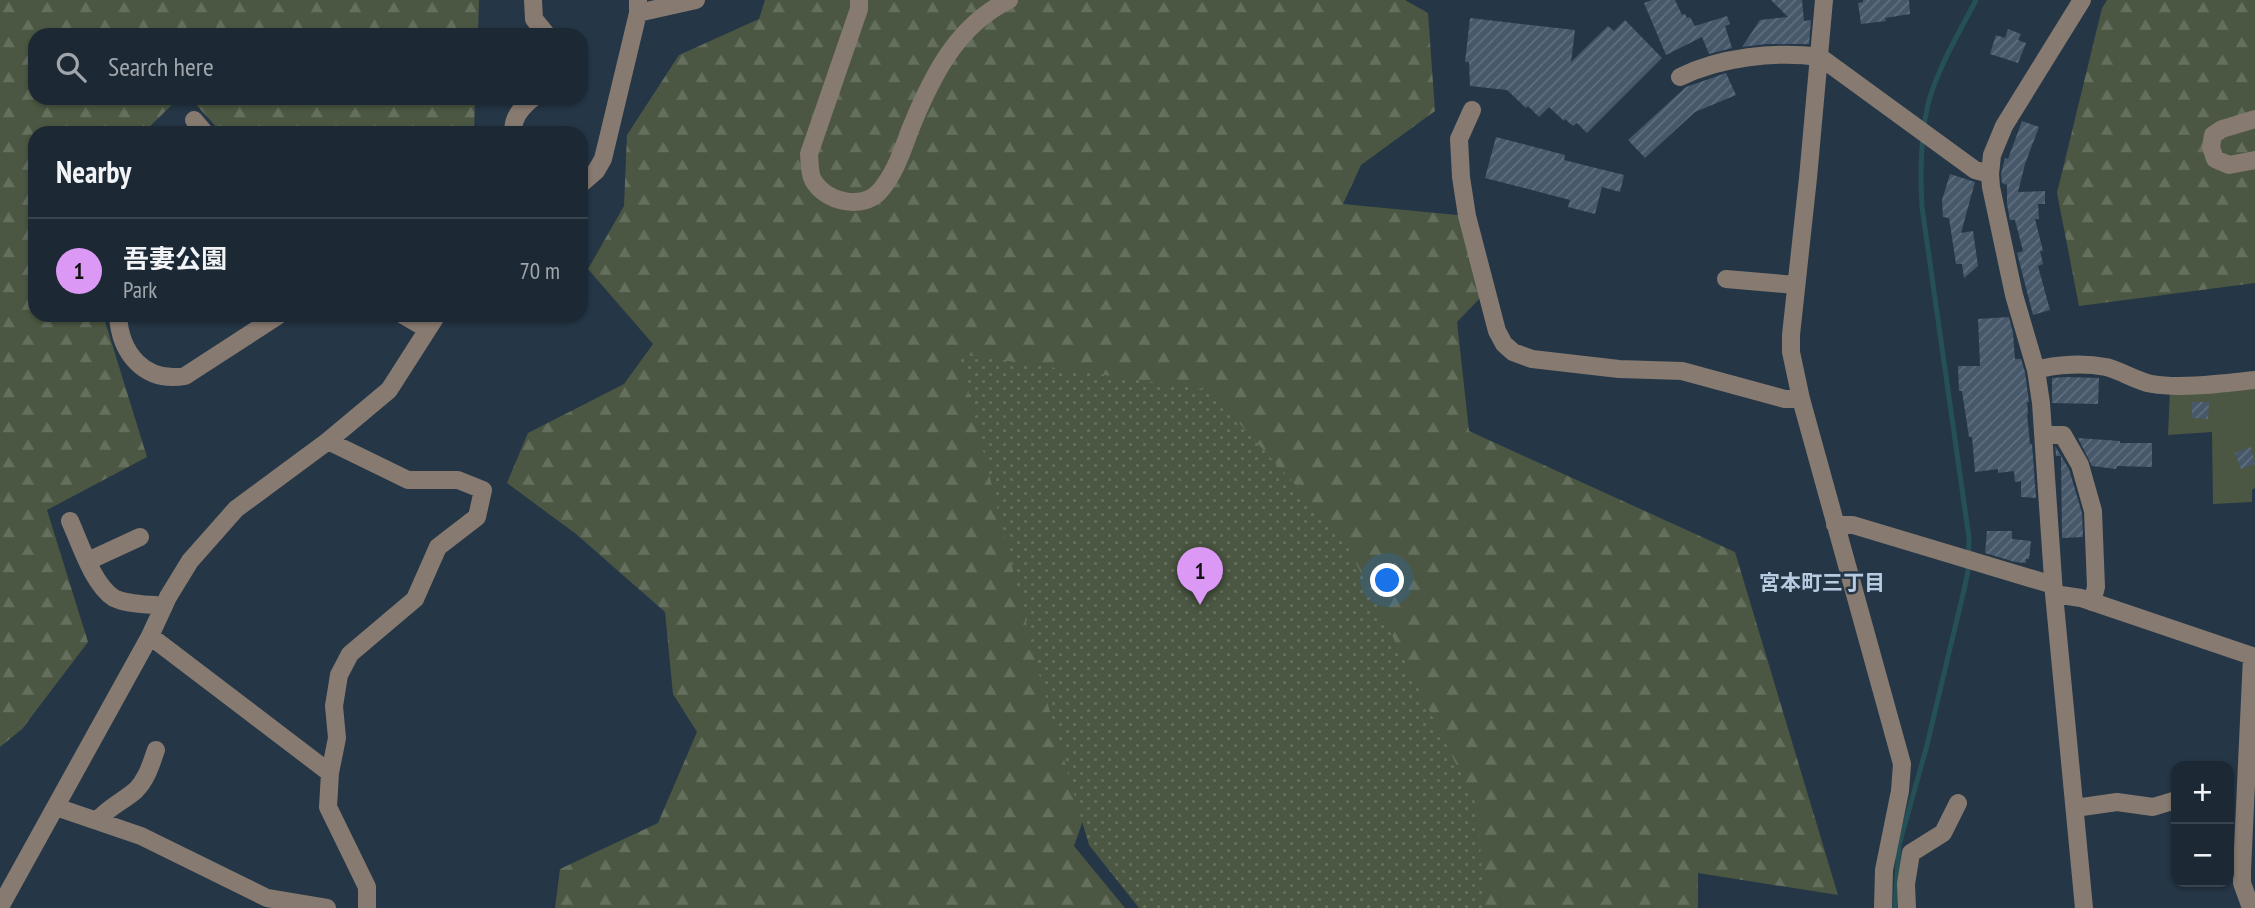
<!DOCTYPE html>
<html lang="en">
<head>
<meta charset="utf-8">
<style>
	body { margin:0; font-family:"PT Sans Narrow","Noto Sans JP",sans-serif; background:#25303c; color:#f1f3f6 }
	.controls { position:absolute; right:21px; bottom:21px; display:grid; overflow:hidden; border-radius:14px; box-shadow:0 2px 5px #0004 }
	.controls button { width:63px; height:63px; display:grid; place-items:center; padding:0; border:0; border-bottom:2px solid #3a444f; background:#1c2834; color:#f1f3f6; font:35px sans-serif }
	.you { position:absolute; left:1388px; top:581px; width:24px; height:24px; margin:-18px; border:5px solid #fff; border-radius:50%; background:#1a73e8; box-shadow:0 0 0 10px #1a73e833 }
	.badge { display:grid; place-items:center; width:46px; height:46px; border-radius:50%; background:#db99f5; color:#111; font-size:23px; font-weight:700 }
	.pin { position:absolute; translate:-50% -58px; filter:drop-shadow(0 2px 4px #0008) }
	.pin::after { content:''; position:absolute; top:37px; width:24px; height:21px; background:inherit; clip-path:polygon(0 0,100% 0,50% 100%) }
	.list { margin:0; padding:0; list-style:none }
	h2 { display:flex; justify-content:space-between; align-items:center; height:91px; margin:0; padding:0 28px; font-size:30px }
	h2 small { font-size:23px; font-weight:400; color:#a0a6ac }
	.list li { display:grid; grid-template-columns:46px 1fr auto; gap:21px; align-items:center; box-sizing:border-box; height:105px; padding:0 28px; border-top:2px solid #3a444f }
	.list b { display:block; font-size:26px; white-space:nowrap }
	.list p { margin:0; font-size:23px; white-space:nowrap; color:#a0a6ac }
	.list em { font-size:23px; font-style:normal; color:#a0a6ac }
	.icon { flex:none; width:38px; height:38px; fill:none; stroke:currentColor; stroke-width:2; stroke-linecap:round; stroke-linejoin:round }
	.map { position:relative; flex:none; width:2255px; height:908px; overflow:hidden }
	.search { position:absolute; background:#1c2834; box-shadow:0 2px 5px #0004; left:28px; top:28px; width:560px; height:77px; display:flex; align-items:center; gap:18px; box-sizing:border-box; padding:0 24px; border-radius:21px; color:#a0a6ac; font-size:26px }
	.panel { position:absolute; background:#1c2834; box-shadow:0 2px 5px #0004; left:28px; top:126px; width:560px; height:196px; border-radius:21px }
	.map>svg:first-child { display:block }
	.green { fill:#4b5742 }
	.forest { fill:url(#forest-firs) }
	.park { fill:url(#park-dots) }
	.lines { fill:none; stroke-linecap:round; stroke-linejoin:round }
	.stream { stroke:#255156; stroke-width:5 }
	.building { fill:url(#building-hatch) }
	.minor { stroke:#877a70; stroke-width:18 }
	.labels { text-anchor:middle; stroke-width:5; stroke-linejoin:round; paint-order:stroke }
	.neighbourhood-label { font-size:21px; font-weight:bold; fill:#b7cbe1; stroke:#253646 }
</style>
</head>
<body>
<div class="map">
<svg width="2255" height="908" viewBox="0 0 2255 908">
	<defs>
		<pattern id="forest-firs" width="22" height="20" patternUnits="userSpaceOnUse" patternTransform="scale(1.75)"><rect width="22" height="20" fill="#4b5742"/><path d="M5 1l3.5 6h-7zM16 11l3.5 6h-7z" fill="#656f5e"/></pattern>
		<pattern id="park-dots" width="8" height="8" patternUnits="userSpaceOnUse" patternTransform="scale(1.75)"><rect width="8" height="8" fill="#4b5742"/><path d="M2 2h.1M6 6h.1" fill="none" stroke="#656f5e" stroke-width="1.8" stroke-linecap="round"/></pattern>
		<pattern id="building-hatch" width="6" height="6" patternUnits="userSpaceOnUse" patternTransform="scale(1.75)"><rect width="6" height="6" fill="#46586a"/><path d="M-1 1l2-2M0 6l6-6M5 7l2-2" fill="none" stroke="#617080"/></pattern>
	</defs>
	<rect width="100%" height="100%" fill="#253646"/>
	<path class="green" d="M 2255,387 L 2255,488 L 2252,490 L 2252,502 L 2213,504 L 2212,432 L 2168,435 L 2170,390 Z"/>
	<path class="forest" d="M 0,0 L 479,0 L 478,35 L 35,35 L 35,98 L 179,98 L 143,133 L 35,133 L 35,315 L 103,315 L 147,457 L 47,510 L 88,642 L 22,729 L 0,747 Z
		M 765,0 L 1405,0 L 1428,13 L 1435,111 L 1361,165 L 1343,204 L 1467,216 L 1481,297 L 1457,322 L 1469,431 L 1735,552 L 1838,895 L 1698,873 L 1698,908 L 1485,908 L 1326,586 L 1181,544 L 1074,846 L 1125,908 L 555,908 L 560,869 L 658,823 L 697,732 L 673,694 L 665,612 L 576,534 L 507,483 L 528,433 L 624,384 L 653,344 L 588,269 L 624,206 L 627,135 L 679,55 L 759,19 Z
		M 2107,0 L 2255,0 L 2255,283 L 2079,306 L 2057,193 L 2102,8 Z
		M 190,98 L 475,98 L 474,133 L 222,133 Z"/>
	<path class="park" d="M 959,354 L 1209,390 L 1343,537 L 1477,806 L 1485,908 L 1139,908 L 1089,845 L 1039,674 Z"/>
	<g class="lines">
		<path class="stream" d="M 1895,908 L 1899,845 L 1926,749 L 1964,590 L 1968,571 L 1969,538 L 1922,207 C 1920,173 1920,138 1928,104 C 1938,67 1959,33 1976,0"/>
	</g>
	<path class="building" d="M 1652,0 L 1675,0 L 1682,15 L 1685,14 L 1687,18 L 1690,17 L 1695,26 L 1727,16 L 1730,24 L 1725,26 L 1732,48 L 1709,54 L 1702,37 L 1666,55 L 1644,3 Z
		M 1771,0 L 1802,0 L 1804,21 L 1811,20 L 1809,44 L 1766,44 L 1742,47 L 1760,20 L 1788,17 Z
		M 1863,0 L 1909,0 L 1910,14 L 1885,18 L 1886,21 L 1861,24 L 1858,3 L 1863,2 Z
		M 1470,18 L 1575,30 L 1571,62 L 1608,26 L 1614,31 L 1625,20 L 1662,58 L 1587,133 L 1577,123 L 1573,126 L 1565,119 L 1564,121 L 1549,107 L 1539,117 L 1528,106 L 1526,108 L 1507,90 L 1470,86 L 1469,62 L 1465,62 Z
		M 2008,29 L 2021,34 L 2018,40 L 2026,43 L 2018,63 L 1990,54 L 1996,35 L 2005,38 Z
		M 1726,73 L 1736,95 L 1695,112 L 1645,158 L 1628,140 L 1686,87 Z
		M 2022,121 L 2039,127 L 2025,164 L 2018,192 L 2045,191 L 2045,204 L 2038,204 L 2039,219 L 2035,219 L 2043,251 L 2040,251 L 2043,264 L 2038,266 L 2050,310 L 2033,315 L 2017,253 L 2023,251 L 2015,220 L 2010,220 L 2007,204 L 2007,185 L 2002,183 L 2001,174 L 2005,158 L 2008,159 Z
		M 1496,137 L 1565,155 L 1564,160 L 1624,175 L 1620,192 L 1602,187 L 1595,214 L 1568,207 L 1570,200 L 1485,178 Z
		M 1950,174 L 1975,182 L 1961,233 L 1973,231 L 1978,266 L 1964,278 L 1962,264 L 1956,264 L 1949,218 L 1943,217 L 1942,200 Z
		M 2009,317 L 2013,333 L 2015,359 L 2021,359 L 2025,372 L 2029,402 L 2027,402 L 2028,414 L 2027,414 L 2030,444 L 2032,444 L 2036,498 L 2021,497 L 2021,481 L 2015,482 L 2014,471 L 1998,473 L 1998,469 L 1975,472 L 1972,437 L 1969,437 L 1962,391 L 1959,391 L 1958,366 L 1980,366 L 1978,319 Z
		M 2066,377 L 2099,378 L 2098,404 L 2052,403 L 2052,378 Z
		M 2192,402 L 2209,402 L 2208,419 L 2192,418 Z
		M 2078,438 L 2120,441 L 2120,443 L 2152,443 L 2152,467 L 2117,466 L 2116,469 L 2092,466 Z
		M 2055,446 L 2069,469 L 2082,513 L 2083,537 L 2062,538 L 2061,456 L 2056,456 Z
		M 2251,447 L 2255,464 L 2241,469 L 2235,453 Z
		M 1987,531 L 2012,531 L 2012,539 L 2031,541 L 2029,559 L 2026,559 L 2026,563 L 2015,562 L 1985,553 Z"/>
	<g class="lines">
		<path class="minor" d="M 533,0 L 534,19 L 547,35
			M 859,0 L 859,9 L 809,154 C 810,162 809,173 813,180 C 825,202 862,210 879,192 C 895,174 902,151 910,130 C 931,78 956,26 1009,0
			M 1824,0 L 1808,178 L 1791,335 L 1791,352 L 1801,399 L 1902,764 L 1900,791 L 1884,870 L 1883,908
			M 2082,0 L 2004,126 L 1992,155 L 1990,174 L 1991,187 L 2014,295 L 2036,370 L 2041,403 L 2054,594 L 2084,908
			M 638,13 L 696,0
			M 1680,77 C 1720,57 1776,51 1820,57 L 1975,170 L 1990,174
			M 1472,110 L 1459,139 L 1461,177 L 1467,216 L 1497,331 L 1504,344 L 1513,352 L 1532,359 L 1619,369 L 1682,371 L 1785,399 L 1801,399
			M 2255,119 L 2222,129 L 2213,135 L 2211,147 L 2215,159 L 2229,165 L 2255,160
			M 194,120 L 205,133
			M 514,133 C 511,119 523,106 533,98
			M 581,184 L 596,171 L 603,159 L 638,13 L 638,0
			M 1726,279 L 1796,285
			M 118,315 C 120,353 144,383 185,376 L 279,315
			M 403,315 L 427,329
			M 2036,370 C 2057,364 2085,363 2106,367 C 2122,371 2136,381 2152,384 C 2182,389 2225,383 2255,380
			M 2043,435 L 2063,435 L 2080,465 L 2093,511 L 2096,587 L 2092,602
			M 328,441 L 408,480 L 458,480 L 483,490 L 477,517 L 438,547 L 415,599 L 350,654 L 339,675 L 334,706 L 337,738 L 330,773 L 328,807 L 367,887 L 367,908
			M 70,521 C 80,543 93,585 114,598 C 128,605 149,604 164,606
			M 1835,525 L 1853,525 L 2053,585
			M 88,561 L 140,537
			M 2054,594 L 2081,598 L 2255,657
			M 150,636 L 330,773
			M 56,807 L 141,836 L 267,898 L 327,908
			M 2075,808 L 2117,802 L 2153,807 L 2176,800
			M 97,821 C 108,807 124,801 136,790 C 147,779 151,764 156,750
			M 0,907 L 150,636 L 168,597 L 190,561 L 236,509 L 328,441 L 389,390 L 437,315
			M 1907,908 L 1906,884 L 1911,853 L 1943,833 L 1958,803
			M 2251,908 L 2242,883 L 2242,870 L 2252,657"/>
	</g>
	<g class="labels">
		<g class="neighbourhood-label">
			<text x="1822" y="590">宮本町三丁目</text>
		</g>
	</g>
</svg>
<div class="controls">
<button>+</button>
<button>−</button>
</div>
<div class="you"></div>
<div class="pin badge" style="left:1200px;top:605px">1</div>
<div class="search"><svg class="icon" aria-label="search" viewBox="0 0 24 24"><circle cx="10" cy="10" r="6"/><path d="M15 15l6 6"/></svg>Search here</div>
<section class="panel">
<h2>Nearby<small></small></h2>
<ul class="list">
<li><span class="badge">1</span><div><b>吾妻公園</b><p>Park</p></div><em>70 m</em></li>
</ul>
</section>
</div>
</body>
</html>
